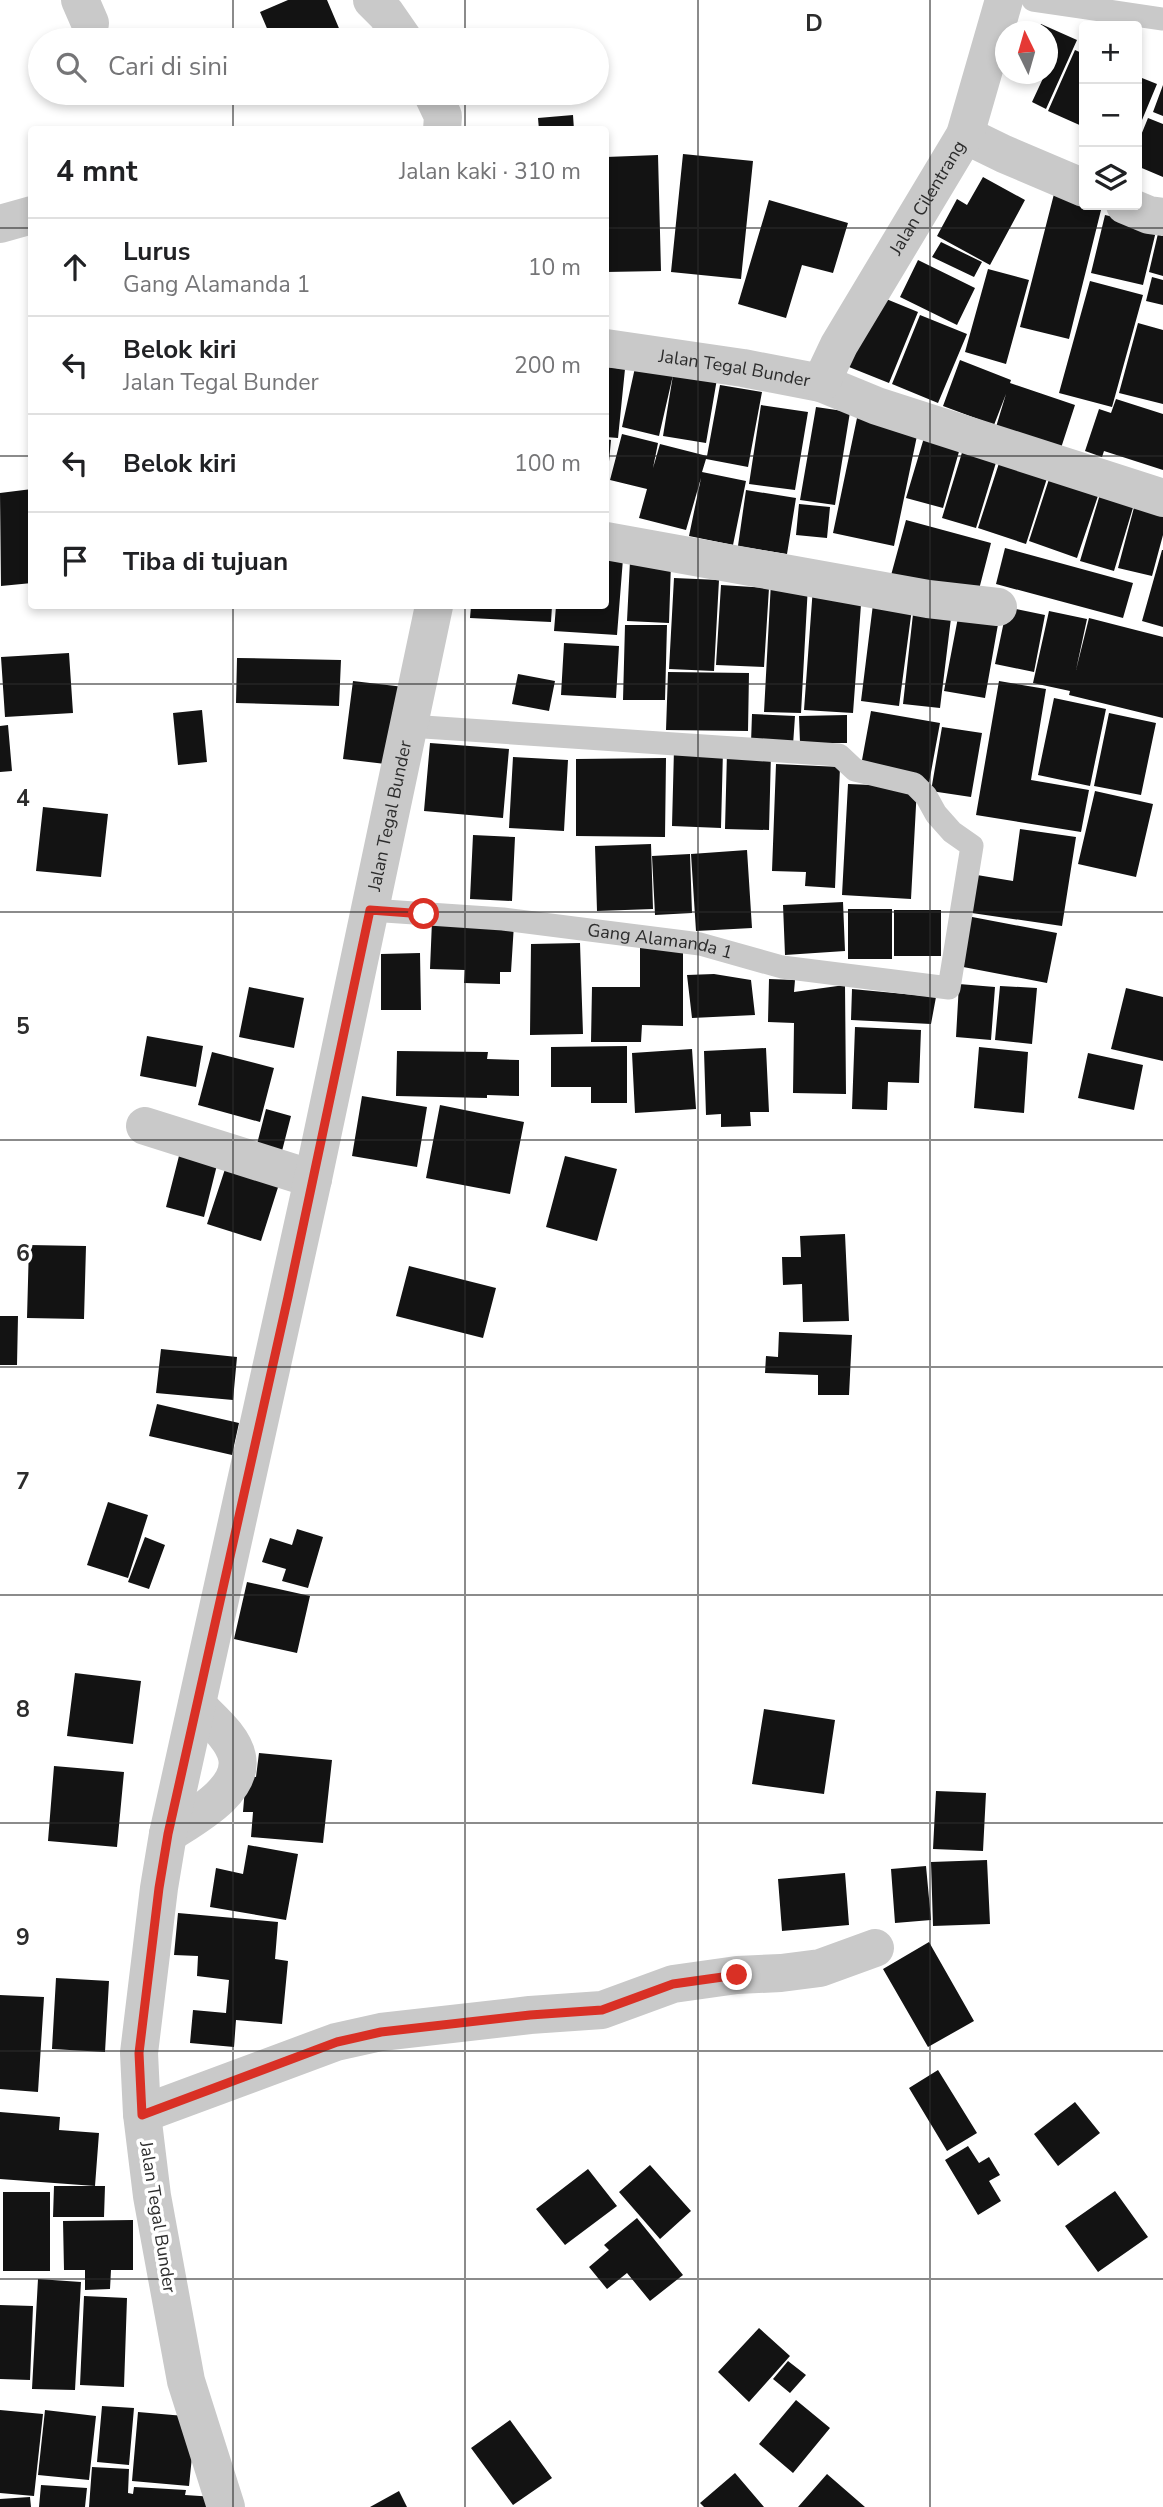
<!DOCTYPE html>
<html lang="id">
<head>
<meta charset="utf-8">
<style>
	body { margin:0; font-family:"Nunito Sans",sans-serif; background:#f6f6f6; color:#202124 }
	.controls { position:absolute; right:21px; top:21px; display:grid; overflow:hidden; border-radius:7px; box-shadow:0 4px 10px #0003 }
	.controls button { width:63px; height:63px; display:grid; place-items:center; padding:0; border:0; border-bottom:2px solid #e0e0e0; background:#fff; color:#202124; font:35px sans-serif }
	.compass { position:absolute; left:995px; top:21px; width:63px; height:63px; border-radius:50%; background:#fff; box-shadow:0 4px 10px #0003; rotate:355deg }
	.stop { position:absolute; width:21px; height:21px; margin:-16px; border:5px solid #d93025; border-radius:50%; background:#fff }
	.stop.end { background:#d93025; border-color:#fff; box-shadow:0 2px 7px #0008 }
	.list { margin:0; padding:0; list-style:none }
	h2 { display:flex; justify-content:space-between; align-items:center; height:91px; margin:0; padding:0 28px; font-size:30px }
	h2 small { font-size:23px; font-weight:400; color:#757577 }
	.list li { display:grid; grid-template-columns:46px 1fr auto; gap:21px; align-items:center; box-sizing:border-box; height:98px; padding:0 28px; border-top:2px solid #e0e0e0 }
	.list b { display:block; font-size:26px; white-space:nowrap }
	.list p { margin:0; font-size:23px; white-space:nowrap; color:#757577 }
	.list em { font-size:23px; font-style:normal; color:#757577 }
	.icon { flex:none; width:38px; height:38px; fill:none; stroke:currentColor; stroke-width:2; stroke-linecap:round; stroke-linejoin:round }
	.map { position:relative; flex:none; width:1163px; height:2507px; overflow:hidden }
	.search { position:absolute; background:#fff; box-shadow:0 4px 10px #0003; left:28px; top:28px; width:581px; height:77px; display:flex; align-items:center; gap:18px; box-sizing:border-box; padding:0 24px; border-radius:38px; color:#757577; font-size:26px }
	.panel { position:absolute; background:#fff; box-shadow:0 4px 10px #0003; left:28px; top:126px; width:581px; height:483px; border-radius:7px }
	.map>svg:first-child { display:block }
	.building { fill:#131313 }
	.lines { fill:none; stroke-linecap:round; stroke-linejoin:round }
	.lane { stroke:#c9c9c9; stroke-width:23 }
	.street { stroke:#c9c9c9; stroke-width:38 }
	.route { stroke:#d93025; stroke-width:9 }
	.grid { fill:none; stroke:#2c2c2c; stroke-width:2; stroke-opacity:0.55 }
	.labels { text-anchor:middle; stroke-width:7; stroke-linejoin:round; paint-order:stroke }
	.street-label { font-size:18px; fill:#2c2c2c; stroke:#fff }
	.grid-label { font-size:23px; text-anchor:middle; font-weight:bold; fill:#2c2c2c; stroke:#fff; stroke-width:7; stroke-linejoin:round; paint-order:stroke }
</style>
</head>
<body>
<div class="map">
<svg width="1163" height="2507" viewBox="0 0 1163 2507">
	<rect width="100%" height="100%" fill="#fff"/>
	<path class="building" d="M 288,0 L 327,0 L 344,40 L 272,40 L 260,12 Z
		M 1041,24 L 1077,40 L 1046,109 L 1032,102 L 1045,74 L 1048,74 L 1054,54 L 1048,51 L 1048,32 L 1037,32 Z
		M 1075,50 L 1084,54 L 1084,127 L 1048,111 Z
		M 1137,76 L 1157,84 L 1137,132 Z
		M 1163,85 L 1163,116 L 1153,112 Z
		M 573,115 L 574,130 L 539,130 L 538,118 Z
		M 1148,118 L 1163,124 L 1163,177 L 1137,166 L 1137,145 Z
		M 683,154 L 753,161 L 741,279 L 671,272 Z
		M 658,155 L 661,271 L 606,272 L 606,157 Z
		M 983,177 L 1025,200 L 990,265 L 937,236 L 957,199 L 967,205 Z
		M 1054,194 L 1084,205 L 1102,206 L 1069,339 L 1020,327 Z
		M 769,200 L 848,223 L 833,273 L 802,265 L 786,318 L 738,304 Z
		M 1105,215 L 1157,227 L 1143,285 L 1091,273 Z
		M 1160,225 L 1163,226 L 1163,276 L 1149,272 Z
		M 941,242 L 982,262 L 974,277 L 932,257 Z
		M 918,260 L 975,288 L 957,325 L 900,297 Z
		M 988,269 L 1029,280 L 1006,364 L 965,352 Z
		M 1152,277 L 1163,280 L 1163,305 L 1146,301 Z
		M 1090,281 L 1143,295 L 1112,407 L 1059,393 Z
		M 874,294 L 918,312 L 889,383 L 844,365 Z
		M 920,315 L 967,334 L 938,403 L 892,384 Z
		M 1138,323 L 1163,330 L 1163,404 L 1119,393 Z
		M 960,360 L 1011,380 L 1010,383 L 1075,405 L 1061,448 L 996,427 L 1006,394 L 994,425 L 943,406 Z
		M 636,363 L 718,373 L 706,443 L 663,436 L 673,375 L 659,436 L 622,427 Z
		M 606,367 L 625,369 L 618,438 L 606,437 Z
		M 720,385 L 762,392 L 748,467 L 706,459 L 702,472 L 746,481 L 733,545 L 689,536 L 701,478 L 686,530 L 639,518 L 647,489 L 610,480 L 622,434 L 658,443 L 653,468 L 660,444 L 707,456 Z
		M 1116,399 L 1163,414 L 1163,470 L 1104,451 L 1102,457 L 1085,451 L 1099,409 L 1111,413 Z
		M 761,405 L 808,412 L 795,490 L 749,484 Z
		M 816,407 L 850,412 L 835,505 L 800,500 Z
		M 857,418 L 918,431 L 894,546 L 833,533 Z
		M 926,431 L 962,441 L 943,508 L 906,498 Z
		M 606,439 L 611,440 L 607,483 L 606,483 Z
		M 964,446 L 998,456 L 976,528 L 942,518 Z
		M 1001,457 L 1049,472 L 1026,544 L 978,528 Z
		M 1051,473 L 1100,490 L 1077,558 L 1029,541 Z
		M 32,489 L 32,583 L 1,586 L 0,493 Z
		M 746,490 L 796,498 L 787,554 L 738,546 Z
		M 1101,491 L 1135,501 L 1114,571 L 1080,561 Z
		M 1136,500 L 1163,507 L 1163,535 L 1152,576 L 1118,568 Z
		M 799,504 L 830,507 L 827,538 L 796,535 Z
		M 906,520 L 991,543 L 976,601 L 890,579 Z
		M 606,544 L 624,546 L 617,635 L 554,631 L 556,606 L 606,606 Z
		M 1005,548 L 1133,583 L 1123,618 L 996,584 Z
		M 1162,550 L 1163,550 L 1163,627 L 1142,621 Z
		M 630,561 L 671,563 L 669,623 L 627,621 Z
		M 674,578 L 719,580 L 714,671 L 669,669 Z
		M 771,582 L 808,585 L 801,713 L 764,712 Z
		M 721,585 L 769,588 L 764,667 L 716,665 Z
		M 813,587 L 862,591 L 853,713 L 804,710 Z
		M 874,596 L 913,601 L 899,706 L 861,701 Z
		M 914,605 L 952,610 L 940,708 L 903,704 Z
		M 471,606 L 552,606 L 551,622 L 470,618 Z
		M 960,607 L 1000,613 L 985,698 L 944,691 Z
		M 1007,607 L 1045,615 L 1034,672 L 995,664 Z
		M 1049,611 L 1087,619 L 1076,670 L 1089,618 L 1163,637 L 1163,718 L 1069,695 L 1070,691 L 1033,683 Z
		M 625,625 L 667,625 L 665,700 L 623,700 Z
		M 564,643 L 619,646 L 616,698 L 561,695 Z
		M 69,653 L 73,713 L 5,717 L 1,657 Z
		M 237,658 L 341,660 L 339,706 L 236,703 Z
		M 668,672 L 749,673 L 748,731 L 666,730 Z
		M 518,674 L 555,681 L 549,711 L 512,704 Z
		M 353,681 L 404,687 L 394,765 L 343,759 Z
		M 999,681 L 1046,689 L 1031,780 L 1089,790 L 1081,832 L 976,815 Z
		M 1054,698 L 1106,709 L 1090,786 L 1038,775 Z
		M 202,710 L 207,762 L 178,765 L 173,713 Z
		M 871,711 L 940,723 L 929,783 L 860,771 Z
		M 1109,713 L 1156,723 L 1141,795 L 1094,786 Z
		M 752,714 L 795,716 L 793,745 L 751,743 Z
		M 847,715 L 847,743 L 800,743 L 799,716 Z
		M 8,725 L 12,771 L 0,772 L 0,726 Z
		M 942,727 L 982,733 L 971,797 L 931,791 Z
		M 430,743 L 509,749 L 503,818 L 424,811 Z
		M 674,749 L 723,750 L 721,828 L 672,826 Z
		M 727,752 L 771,753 L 769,830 L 725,829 Z
		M 513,757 L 568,760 L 564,831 L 509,828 Z
		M 666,758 L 665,837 L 576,836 L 576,759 Z
		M 776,764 L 840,767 L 835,888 L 805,886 L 806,872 L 772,871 Z
		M 848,784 L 917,787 L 911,899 L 842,895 Z
		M 1095,791 L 1153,804 L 1136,877 L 1078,864 Z
		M 43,807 L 108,814 L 101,877 L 36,871 Z
		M 1020,829 L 1076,837 L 1062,926 L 965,912 L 971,874 L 1013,881 Z
		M 473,835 L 515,837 L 512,901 L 470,899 Z
		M 651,844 L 653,909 L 597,911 L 595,846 Z
		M 747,850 L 752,928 L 696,931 L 691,854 Z
		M 690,854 L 692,913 L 655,915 L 652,856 Z
		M 843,902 L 845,951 L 785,955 L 783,905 Z
		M 848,909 L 892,909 L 892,959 L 848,959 Z
		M 894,910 L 941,910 L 941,956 L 894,956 Z
		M 967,916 L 1057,933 L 1047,983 L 958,966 Z
		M 432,921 L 514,924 L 511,972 L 500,972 L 500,984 L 464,983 L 465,970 L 430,969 Z
		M 580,943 L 583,1034 L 530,1035 L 531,944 Z
		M 640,948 L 683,948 L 683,1026 L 642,1025 L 641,1042 L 591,1042 L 592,987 L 640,987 Z
		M 420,953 L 421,1010 L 381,1010 L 381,954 Z
		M 714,974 L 751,980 L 755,1015 L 692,1018 L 687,975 Z
		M 769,979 L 795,980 L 794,992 L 845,985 L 846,1094 L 793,1093 L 794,1023 L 768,1022 Z
		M 959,984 L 995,987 L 991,1040 L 956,1037 Z
		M 1000,986 L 1037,988 L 1032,1044 L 995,1040 Z
		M 249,987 L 304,998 L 294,1048 L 239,1037 Z
		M 1126,988 L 1163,997 L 1163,1061 L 1111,1049 Z
		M 852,989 L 936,997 L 931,1024 L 851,1020 Z
		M 855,1027 L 921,1030 L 919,1083 L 888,1082 L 887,1110 L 852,1109 Z
		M 147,1036 L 203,1046 L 196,1087 L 140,1076 Z
		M 627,1046 L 627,1103 L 591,1103 L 591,1087 L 551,1087 L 551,1047 Z
		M 979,1047 L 1028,1052 L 1024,1113 L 974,1108 Z
		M 766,1048 L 769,1112 L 750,1112 L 751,1126 L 721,1127 L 721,1114 L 706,1115 L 704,1051 Z
		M 692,1049 L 696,1109 L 635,1113 L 632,1053 Z
		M 397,1051 L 488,1052 L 487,1059 L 519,1060 L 519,1096 L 487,1095 L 487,1098 L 396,1096 Z
		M 212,1052 L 274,1068 L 260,1122 L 198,1105 Z
		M 1088,1053 L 1143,1065 L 1134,1110 L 1078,1098 Z
		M 362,1096 L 427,1107 L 417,1167 L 352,1156 Z
		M 440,1105 L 524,1122 L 510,1194 L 426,1178 Z
		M 266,1109 L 291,1116 L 282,1151 L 257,1144 Z
		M 181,1148 L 219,1157 L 204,1217 L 166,1207 Z
		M 565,1156 L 617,1169 L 597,1241 L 546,1227 Z
		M 227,1163 L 280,1181 L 261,1241 L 207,1224 Z
		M 845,1234 L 849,1321 L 803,1322 L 802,1284 L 783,1285 L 782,1257 L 801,1257 L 800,1236 Z
		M 29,1245 L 86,1246 L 84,1319 L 27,1318 Z
		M 409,1266 L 496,1288 L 483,1338 L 396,1316 Z
		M 0,1316 L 18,1316 L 17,1365 L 0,1365 Z
		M 779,1332 L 852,1335 L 849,1395 L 818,1395 L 818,1375 L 765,1373 L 766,1356 L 778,1357 Z
		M 161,1349 L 237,1357 L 233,1400 L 156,1393 Z
		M 157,1404 L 239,1423 L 232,1455 L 149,1436 Z
		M 108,1502 L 148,1515 L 128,1578 L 87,1565 Z
		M 297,1529 L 323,1537 L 308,1588 L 282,1581 L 286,1569 L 262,1562 L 270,1538 L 292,1545 Z
		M 145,1537 L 165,1545 L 149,1589 L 128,1582 Z
		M 247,1582 L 310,1596 L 297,1653 L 234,1639 Z
		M 75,1673 L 141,1681 L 133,1744 L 67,1736 Z
		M 764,1709 L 835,1720 L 824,1794 L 752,1784 Z
		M 259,1753 L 332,1760 L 323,1843 L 251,1837 L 253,1812 L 243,1812 L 246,1776 L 256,1777 Z
		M 54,1766 L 124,1772 L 117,1847 L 48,1841 Z
		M 936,1791 L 986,1793 L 983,1851 L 933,1849 Z
		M 248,1845 L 298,1854 L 286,1920 L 210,1907 L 216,1868 L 243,1874 Z
		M 987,1860 L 990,1924 L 933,1926 L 931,1862 Z
		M 926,1866 L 931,1920 L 895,1923 L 891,1869 Z
		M 845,1873 L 849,1925 L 782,1931 L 778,1879 Z
		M 178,1913 L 278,1922 L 275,1959 L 288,1961 L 282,2024 L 236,2020 L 234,2047 L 190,2043 L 193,2010 L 226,2013 L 229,1980 L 197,1976 L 198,1956 L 174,1955 Z
		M 929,1942 L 974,2021 L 928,2047 L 883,1969 Z
		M 56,1978 L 109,1981 L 105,2052 L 52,2049 Z
		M 0,1995 L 44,1997 L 38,2092 L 0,2089 Z
		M 938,2070 L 977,2133 L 947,2151 L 909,2088 Z
		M 1075,2102 L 1100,2133 L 1058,2166 L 1034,2134 Z
		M 0,2112 L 60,2117 L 59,2130 L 99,2133 L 95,2186 L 0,2179 Z
		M 968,2146 L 979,2163 L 989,2157 L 1000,2175 L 989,2181 L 1001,2201 L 978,2215 L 945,2160 Z
		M 650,2165 L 691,2211 L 660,2239 L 619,2192 Z
		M 588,2169 L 617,2206 L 565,2245 L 536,2209 Z
		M 54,2186 L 105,2186 L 104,2217 L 53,2217 Z
		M 1115,2191 L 1148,2237 L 1098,2272 L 1065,2226 Z
		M 3,2192 L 50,2192 L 50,2271 L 3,2271 Z
		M 637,2218 L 683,2275 L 650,2301 L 627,2273 L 607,2289 L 589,2267 L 609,2250 L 604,2245 Z
		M 133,2220 L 133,2270 L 111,2270 L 110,2289 L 85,2290 L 85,2270 L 64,2270 L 63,2221 Z
		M 38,2279 L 81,2282 L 75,2390 L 32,2389 Z
		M 84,2296 L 127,2298 L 124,2387 L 80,2385 Z
		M 0,2305 L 33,2306 L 30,2380 L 0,2379 Z
		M 759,2328 L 790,2356 L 749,2402 L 718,2372 Z
		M 788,2361 L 806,2375 L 790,2393 L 773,2379 Z
		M 796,2400 L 830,2428 L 793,2473 L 759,2444 Z
		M 102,2406 L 134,2408 L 129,2465 L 97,2462 Z
		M 0,2410 L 43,2414 L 34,2496 L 0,2493 Z
		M 45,2410 L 96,2416 L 89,2480 L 38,2475 Z
		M 138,2412 L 196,2417 L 189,2486 L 132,2481 Z
		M 510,2420 L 552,2478 L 513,2505 L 471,2448 Z
		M 92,2467 L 129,2469 L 128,2493 L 133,2494 L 134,2487 L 186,2490 L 185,2495 L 215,2497 L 215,2507 L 89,2507 Z
		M 735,2473 L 764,2507 L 704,2507 L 700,2503 Z
		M 827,2474 L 865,2507 L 798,2507 Z
		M 41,2485 L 87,2488 L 85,2507 L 39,2507 Z
		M 399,2491 L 407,2507 L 370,2507 Z
		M 30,2497 L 31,2507 L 0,2507 L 0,2499 Z"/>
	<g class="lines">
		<g class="lane">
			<path d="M 1033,0 L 1163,19"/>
			<path id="s1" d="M 370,910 L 503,919 L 700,944 L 782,967 L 949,988 L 972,846 L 952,832 L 936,814 L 926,796 L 914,784 L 855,770 L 839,755 L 409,726"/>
		</g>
		<g class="street">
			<path d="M 80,0 L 90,23"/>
			<path d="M 372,0 L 386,14 L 404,40"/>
			<path d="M 432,93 L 443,116 L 442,130"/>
			<path d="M 965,135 L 1004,154 L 1084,188"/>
			<path d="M 1125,205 L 1149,215 L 1163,217"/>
			<path d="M 0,224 L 32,215"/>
			<path id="s2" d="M 606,348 L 743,368 L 821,383 L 877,406 L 1163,498"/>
			<path id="s3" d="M 821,383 L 839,345 L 965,135 L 1004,0"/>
			<path d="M 606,541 L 928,599 L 998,607"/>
			<path d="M 145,1126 L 313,1179"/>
			<path d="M 168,1834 C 192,1818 244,1791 237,1757 C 233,1737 210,1719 197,1705"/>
			<path d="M 142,2114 L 336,2042 L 381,2032 L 530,2015 L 602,2010 L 673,1984 L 737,1975 L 781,1973 L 820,1968 L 875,1948"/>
			<path id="s4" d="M 226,2507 L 186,2381 L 152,2196 L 142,2114 L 139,2053 L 159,1888 L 168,1834 L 313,1179 L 434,606"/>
		</g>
	</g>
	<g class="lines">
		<path class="route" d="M 424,914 L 370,910 L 288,1297 L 168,1834 L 159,1888 L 139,2053 L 142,2115 L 337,2042 L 381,2032 L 530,2015 L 602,2010 L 673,1984 L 737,1975"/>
	</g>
	<path class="grid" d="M 233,0 L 233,40M 465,0 L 465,40M 698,0 L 698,2507M 930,0 L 930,2507M 233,93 L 233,130M 465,93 L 465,130M 0,228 L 32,228M 606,228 L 1163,228M 0,456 L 32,456M 606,456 L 1163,456M 233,606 L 233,2507M 465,606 L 465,2507M 0,684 L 1163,684M 0,912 L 1163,912M 0,1140 L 1163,1140M 0,1367 L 1163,1367M 0,1595 L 1163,1595M 0,1823 L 1163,1823M 0,2051 L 1163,2051M 0,2279 L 1163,2279"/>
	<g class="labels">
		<g class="street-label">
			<text dy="6" stroke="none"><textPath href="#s3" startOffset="214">Jalan Cilentrang</textPath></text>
			<text dy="6" stroke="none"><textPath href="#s2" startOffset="130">Jalan Tegal Bunder</textPath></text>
			<text dy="6" stroke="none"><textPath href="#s4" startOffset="1727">Jalan Tegal Bunder</textPath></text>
			<text dy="6" stroke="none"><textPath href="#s1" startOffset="292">Gang Alamanda 1</textPath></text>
			<text transform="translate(158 2217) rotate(81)" y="6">Jalan Tegal Bunder</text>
		</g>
	</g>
	<g class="grid-label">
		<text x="814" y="31">D</text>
		<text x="23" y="806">4</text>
		<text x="23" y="1034">5</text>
		<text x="23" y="1261">6</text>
		<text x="23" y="1489">7</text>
		<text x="23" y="1717">8</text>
		<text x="23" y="1945">9</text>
	</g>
</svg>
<div class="controls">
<button>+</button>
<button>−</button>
<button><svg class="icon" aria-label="layers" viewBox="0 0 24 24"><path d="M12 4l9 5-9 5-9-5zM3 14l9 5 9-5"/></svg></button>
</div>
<svg class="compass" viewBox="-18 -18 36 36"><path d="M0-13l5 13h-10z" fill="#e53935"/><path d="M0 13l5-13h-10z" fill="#757577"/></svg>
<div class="stop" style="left:424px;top:914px"></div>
<div class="stop end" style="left:737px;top:1975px"></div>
<div class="search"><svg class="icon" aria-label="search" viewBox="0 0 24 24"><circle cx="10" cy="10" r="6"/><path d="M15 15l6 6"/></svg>Cari di sini</div>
<section class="panel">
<h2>4 mnt<small>Jalan kaki · 310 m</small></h2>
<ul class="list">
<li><svg class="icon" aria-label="ahead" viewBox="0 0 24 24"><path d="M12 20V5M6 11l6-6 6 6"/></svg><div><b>Lurus</b><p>Gang Alamanda 1</p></div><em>10 m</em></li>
<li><svg class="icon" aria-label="left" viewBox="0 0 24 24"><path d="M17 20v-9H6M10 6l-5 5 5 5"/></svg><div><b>Belok kiri</b><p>Jalan Tegal Bunder</p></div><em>200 m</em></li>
<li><svg class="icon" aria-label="left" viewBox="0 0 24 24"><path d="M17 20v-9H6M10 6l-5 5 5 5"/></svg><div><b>Belok kiri</b></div><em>100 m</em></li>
<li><svg class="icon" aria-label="arrive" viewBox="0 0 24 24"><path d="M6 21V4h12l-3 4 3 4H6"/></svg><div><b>Tiba di tujuan</b></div></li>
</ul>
</section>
</div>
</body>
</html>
